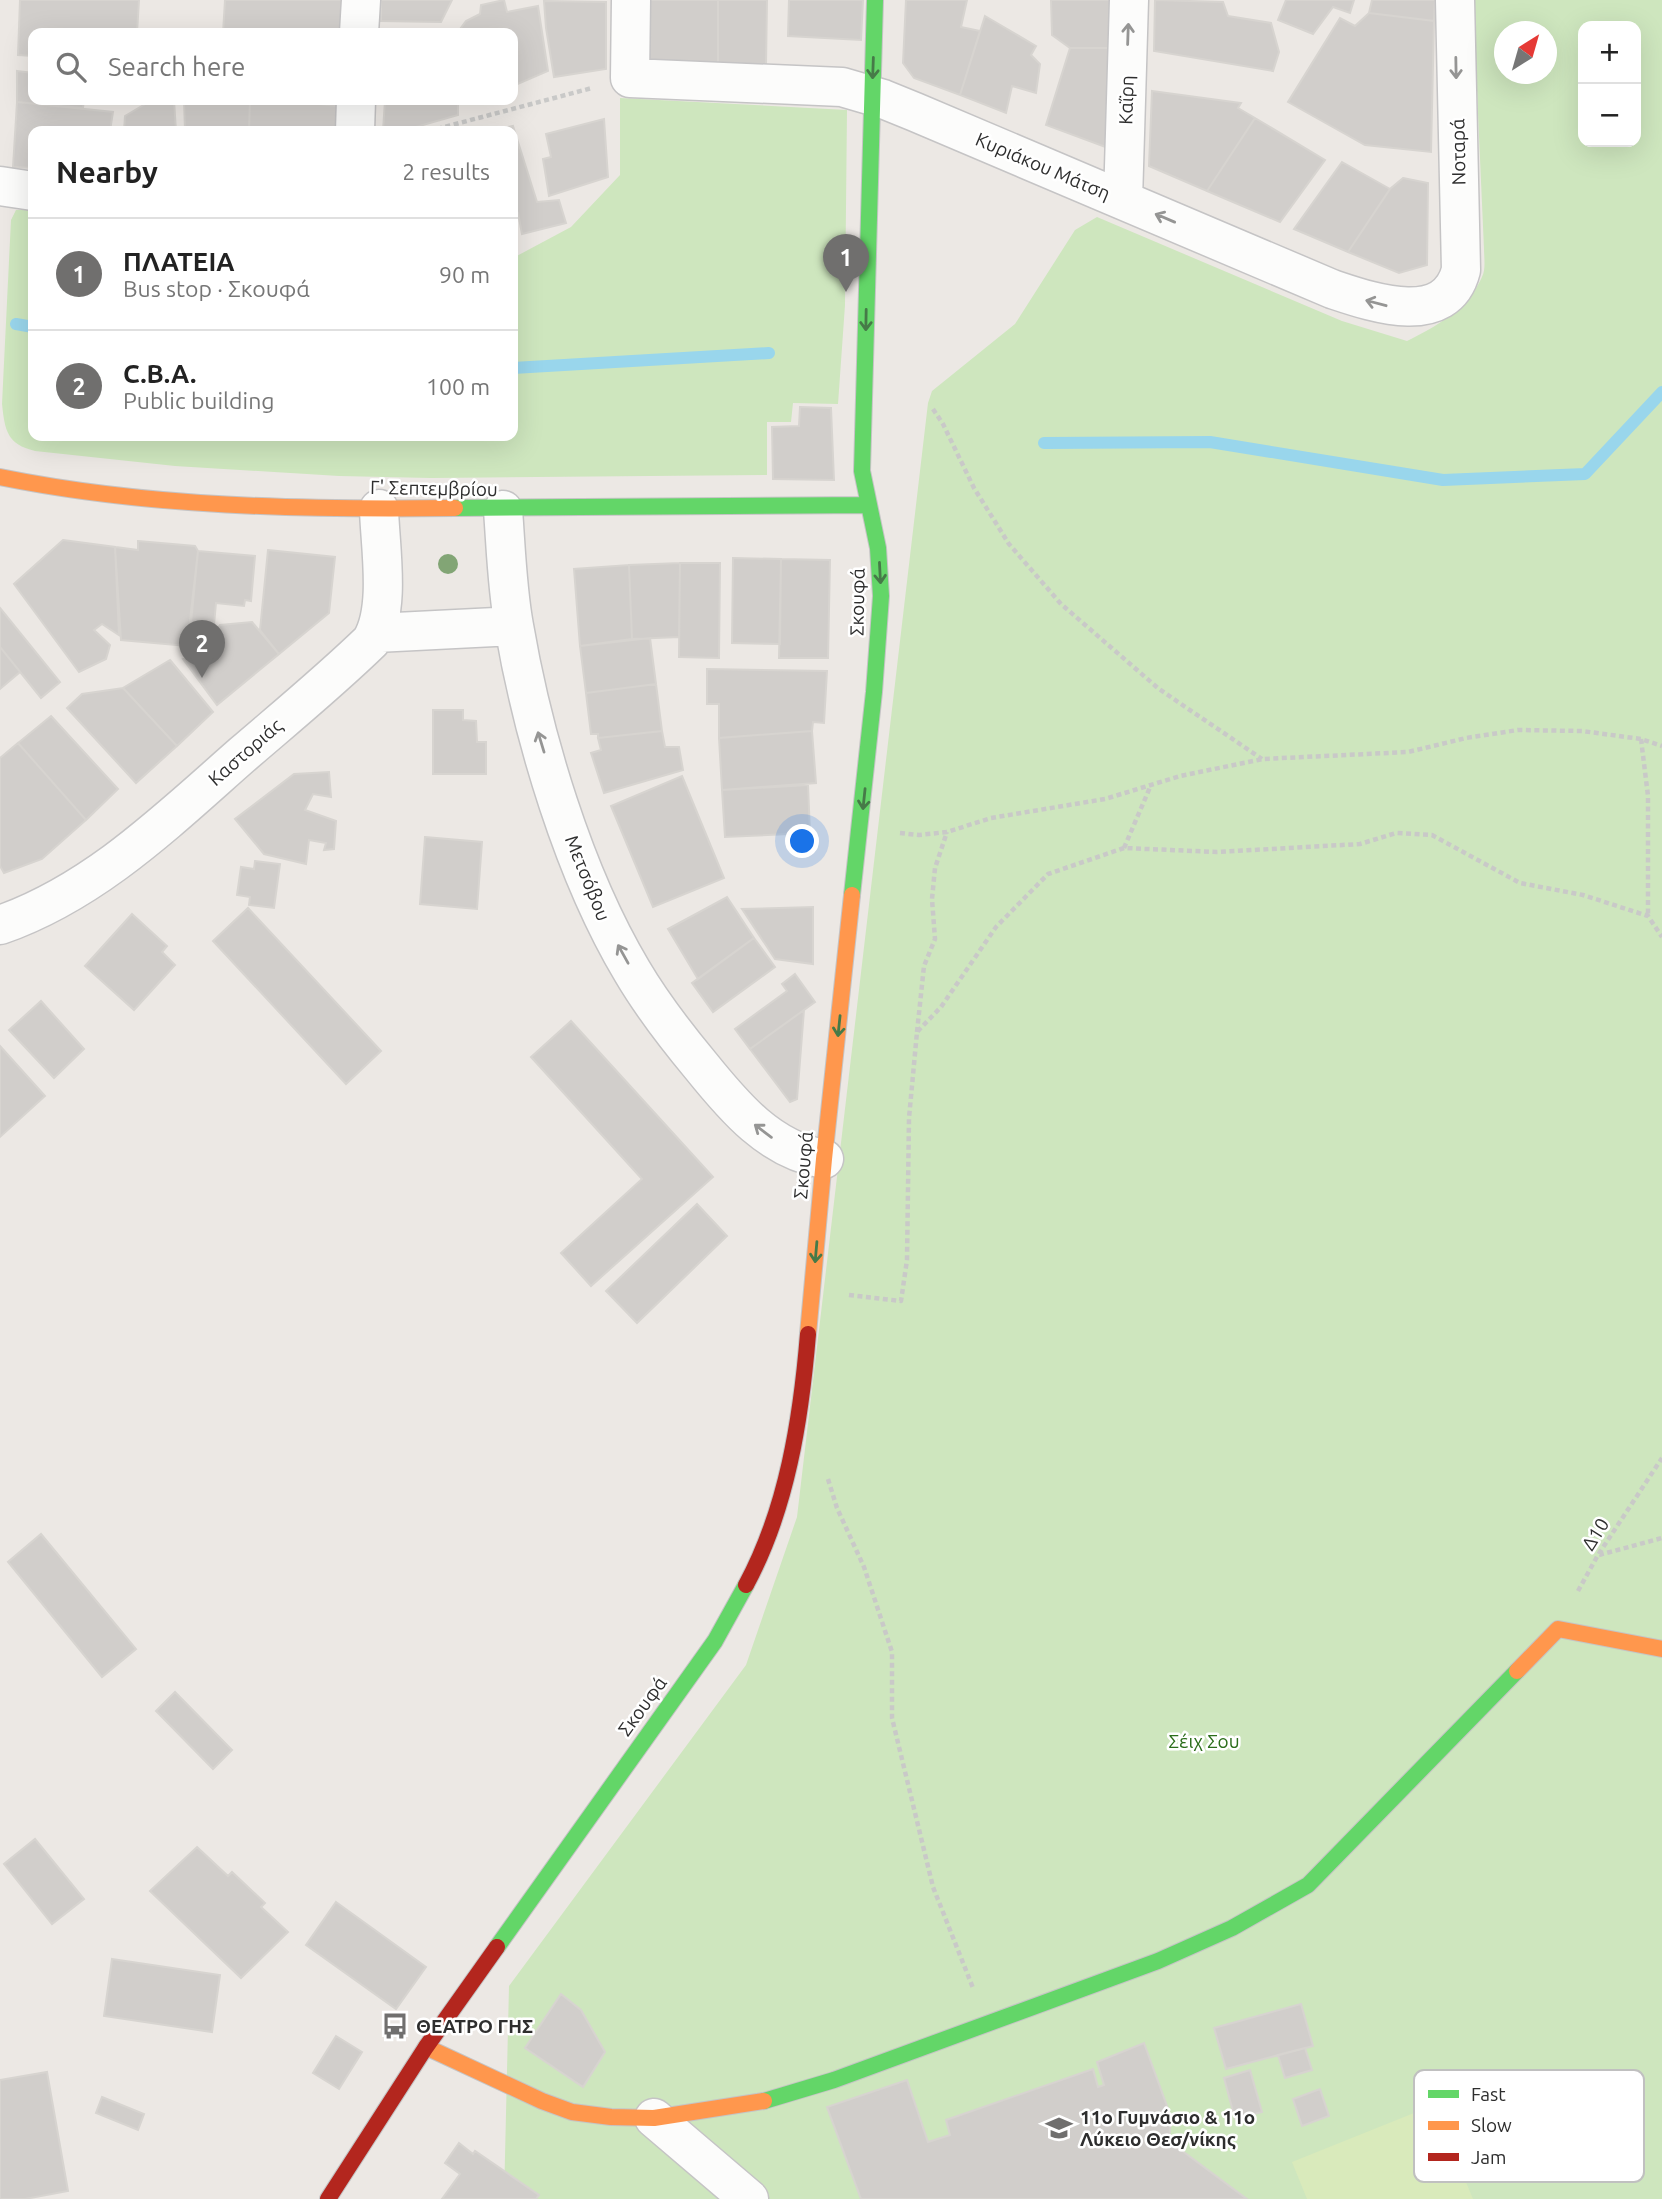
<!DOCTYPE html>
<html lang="en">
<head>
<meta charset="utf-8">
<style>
	body { margin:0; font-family:Ubuntu,sans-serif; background:#f2f2f2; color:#222 }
	.controls { position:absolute; right:21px; top:21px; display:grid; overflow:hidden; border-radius:14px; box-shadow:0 7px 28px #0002 }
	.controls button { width:63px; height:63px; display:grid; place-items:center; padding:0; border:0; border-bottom:2px solid #e0e0e0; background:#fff; color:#222; font:35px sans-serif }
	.compass { position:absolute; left:1494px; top:21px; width:63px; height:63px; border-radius:50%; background:#fff; box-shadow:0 7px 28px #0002; rotate:37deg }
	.you { position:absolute; left:803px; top:842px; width:24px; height:24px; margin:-18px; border:5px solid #fff; border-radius:50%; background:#1a73e8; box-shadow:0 0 0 10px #1a73e833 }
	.badge { display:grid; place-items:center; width:46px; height:46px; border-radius:50%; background:#706f6e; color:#fff; font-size:23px; font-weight:700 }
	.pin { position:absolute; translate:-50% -58px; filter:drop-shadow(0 2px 4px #0008) }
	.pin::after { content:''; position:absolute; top:37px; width:24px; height:21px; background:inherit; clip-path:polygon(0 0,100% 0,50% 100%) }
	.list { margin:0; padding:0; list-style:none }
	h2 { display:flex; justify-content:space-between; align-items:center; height:91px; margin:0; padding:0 28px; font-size:30px }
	h2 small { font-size:23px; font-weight:400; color:#767676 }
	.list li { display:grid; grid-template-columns:46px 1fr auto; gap:21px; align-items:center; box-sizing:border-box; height:112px; padding:0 28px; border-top:2px solid #e0e0e0 }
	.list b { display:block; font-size:26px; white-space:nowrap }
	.list p { margin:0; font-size:23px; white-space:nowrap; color:#767676 }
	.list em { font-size:23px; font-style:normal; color:#767676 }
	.icon { flex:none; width:38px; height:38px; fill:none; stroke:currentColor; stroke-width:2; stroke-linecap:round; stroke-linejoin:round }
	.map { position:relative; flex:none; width:1662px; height:2199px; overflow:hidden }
	.search { position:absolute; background:#fff; box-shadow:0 7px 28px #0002; left:28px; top:28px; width:490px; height:77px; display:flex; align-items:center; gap:18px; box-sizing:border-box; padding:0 24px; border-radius:14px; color:#767676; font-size:26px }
	.panel { position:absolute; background:#fff; box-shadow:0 7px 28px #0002; left:28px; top:126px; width:490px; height:315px; border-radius:14px }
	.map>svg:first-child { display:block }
	.green { fill:#cee6be; fill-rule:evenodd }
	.pitch { fill:#d9eabb }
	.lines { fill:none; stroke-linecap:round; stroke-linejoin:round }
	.stream { stroke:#99d6ec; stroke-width:12 }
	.building { fill:#d1cecb; stroke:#d7d4d0; stroke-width:2 }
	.street-casing { stroke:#c5c4c5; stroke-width:41 }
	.fast-casing { stroke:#c5c4c5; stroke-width:18 }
	.slow-casing { stroke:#c5c4c5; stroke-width:18 }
	.jam-casing { stroke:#c5c4c5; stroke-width:18 }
	.path { stroke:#c9c9c8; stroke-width:4.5; stroke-dasharray:5 3.5; stroke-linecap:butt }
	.street { stroke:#fcfcfb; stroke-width:38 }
	.fast { stroke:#63d668; stroke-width:16 }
	.slow { stroke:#ff974d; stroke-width:16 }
	.jam { stroke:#b3261e; stroke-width:16 }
	.tree { fill:#82a575 }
	.oneway { stroke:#959594 }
	.oneway2 { stroke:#467a48 }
	.labels { text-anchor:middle; stroke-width:5; stroke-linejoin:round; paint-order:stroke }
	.street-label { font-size:19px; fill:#2e2e2e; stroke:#fff }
	.park-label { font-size:19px; fill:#2c6e1b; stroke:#fff }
	.poi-label { font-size:19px; font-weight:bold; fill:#2e2e2e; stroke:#fff; text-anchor:start }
	.key { fill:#fff; stroke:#c0c0c0; stroke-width:2 }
	.key-label { font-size:19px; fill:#2e2e2e }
</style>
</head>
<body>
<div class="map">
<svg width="1662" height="2199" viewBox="0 0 1662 2199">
	<rect width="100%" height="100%" fill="#ece8e4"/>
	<path class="green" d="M 1473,0 L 1662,0 L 1662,2199 L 504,2199 L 509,1986 L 746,1665 L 797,1517 L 928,403 L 932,391 L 1015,324 L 1075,230 L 1097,217 L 1342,321 L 1407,341 C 1437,326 1468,309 1482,277 C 1486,269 1484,257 1484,249 ZM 1583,26 L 1636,26 L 1636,142 L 1583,142 ZM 1504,32 L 1546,32 L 1546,74 L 1504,74 Z
		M 620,98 L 847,110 L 845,305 L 838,404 L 793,403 L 791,422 L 767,422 L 767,475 L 431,478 L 339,476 L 175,466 L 35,451 C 7,444 5,431 2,404 L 11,220 L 16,210 L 33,210 L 33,436 L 513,436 L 513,258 L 571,227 L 620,175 Z"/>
	<path class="pitch" d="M 1434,2105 L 1473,2199 L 1307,2199 L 1292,2162 Z"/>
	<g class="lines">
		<path class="stream" d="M 16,324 L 33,327
			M 513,368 L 769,353
			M 1044,443 L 1210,442 L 1443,480 L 1585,474 L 1662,392"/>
	</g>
	<path class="building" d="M 20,0 L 139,0 L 137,33 L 33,33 L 33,56 L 18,55 Z
		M 225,0 L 342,0 L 341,33 L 223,33 Z
		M 381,0 L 452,0 L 441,22 L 381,21 Z
		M 504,0 L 507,12 L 538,6 L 548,71 L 513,86 L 513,33 L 457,33 L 466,21 L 480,14 L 481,5 Z
		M 647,0 L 718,0 L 718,63 L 646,60 Z
		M 718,0 L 767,0 L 766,65 L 718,63 Z
		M 789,0 L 863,0 L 861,40 L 788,36 Z
		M 906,0 L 967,0 L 961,27 L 980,31 L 960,95 L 914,78 L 903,63 Z
		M 1051,0 L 1113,0 L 1113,48 L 1070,48 L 1052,35 Z
		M 1155,0 L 1223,2 L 1228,16 L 1271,23 L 1279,52 L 1273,71 L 1154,51 Z
		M 1286,0 L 1354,0 L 1350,13 L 1333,7 L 1313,34 L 1278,20 Z
		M 1372,0 L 1435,0 L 1434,21 L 1369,13 Z
		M 544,1 L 606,2 L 606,69 L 554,77 L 546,28 Z
		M 1369,13 L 1434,21 L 1431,152 L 1365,145 L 1288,102 L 1340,18 L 1355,26 Z
		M 985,16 L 1036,46 L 1031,55 L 1040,64 L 1036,93 L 1012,86 L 1006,113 L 960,95 Z
		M 1070,48 L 1113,48 L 1111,149 L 1046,125 Z
		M 17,71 L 33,73 L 33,100 L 84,100 L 83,108 L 17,102 Z
		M 1152,91 L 1241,103 L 1238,108 L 1255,118 L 1207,191 L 1149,166 Z
		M 152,100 L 174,100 L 176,131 L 124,131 L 125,116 Z
		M 184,100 L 250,100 L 249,131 L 185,131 Z
		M 250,100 L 281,100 L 338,106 L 338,131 L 249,131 Z
		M 385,100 L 458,100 L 458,115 L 402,131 L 383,131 Z
		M 17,102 L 113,112 L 110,131 L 33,131 L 33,168 L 13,167 Z
		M 1255,118 L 1325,160 L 1280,222 L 1207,191 Z
		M 604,119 L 608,177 L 549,196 L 543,159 L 551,157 L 546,134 Z
		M 513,126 L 537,202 L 559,200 L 566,223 L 522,234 L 518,213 L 513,214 L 513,131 L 489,131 Z
		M 1342,162 L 1390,189 L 1348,252 L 1294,229 Z
		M 1403,178 L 1428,183 L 1427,265 L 1399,273 L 1348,252 L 1390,189 Z
		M 800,407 L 831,408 L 834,480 L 773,479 L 772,427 L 799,426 Z
		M 63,540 L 115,547 L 119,635 L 102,624 L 94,630 L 110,645 L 106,659 L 79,672 L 14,584 Z
		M 138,541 L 195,546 L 198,551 L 187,646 L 121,640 L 115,547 L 138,550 Z
		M 268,550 L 335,557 L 329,613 L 279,654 L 260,630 Z
		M 198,551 L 255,556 L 251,601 L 245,600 L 244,606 L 216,603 L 214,625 L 191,623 Z
		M 733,558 L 781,559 L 780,644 L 732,643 Z
		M 781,559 L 830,560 L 828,658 L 779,658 Z
		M 680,563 L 720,563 L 719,658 L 679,657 Z
		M 680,563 L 679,637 L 632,639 L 629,565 Z
		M 629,565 L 632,639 L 580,646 L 574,569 Z
		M 0,608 L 60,682 L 41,698 L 0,647 Z
		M 252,622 L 279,654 L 217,705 L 183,659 L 216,650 L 214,635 L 220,625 Z
		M 650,638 L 656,684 L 586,693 L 580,646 Z
		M 0,647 L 20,672 L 0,689 Z
		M 170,660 L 213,712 L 177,746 L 123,688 Z
		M 707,669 L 827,671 L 824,723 L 813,722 L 812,731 L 719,738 L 719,704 L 707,704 Z
		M 656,684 L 662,731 L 598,738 L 598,734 L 591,734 L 586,693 Z
		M 123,688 L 177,746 L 136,783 L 67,708 L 82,694 Z
		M 433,710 L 463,710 L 463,720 L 476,721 L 477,742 L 486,742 L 486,774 L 433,774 Z
		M 51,716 L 118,789 L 86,820 L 18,743 Z
		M 662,731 L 665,747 L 679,747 L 683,770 L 604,793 L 591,753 L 601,750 L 598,738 Z
		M 812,731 L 816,783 L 722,790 L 719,738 Z
		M 18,743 L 86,820 L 42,859 L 4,873 L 0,866 L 0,758 Z
		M 329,772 L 331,797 L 313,794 L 305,810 L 336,821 L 334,849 L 324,850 L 326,843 L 309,840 L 306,864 L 264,854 L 235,819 L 294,774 Z
		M 682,776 L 724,878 L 653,907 L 611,806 Z
		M 808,785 L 810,833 L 725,837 L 722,790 Z
		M 425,837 L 482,842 L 477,909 L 420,904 Z
		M 255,861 L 280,864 L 274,908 L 249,905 L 250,897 L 237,895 L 241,867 L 254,869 Z
		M 727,897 L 754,938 L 698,979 L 668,929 Z
		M 813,907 L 813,964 L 775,959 L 742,909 Z
		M 248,908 L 381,1051 L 346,1084 L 213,941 Z
		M 132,914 L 167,946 L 162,952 L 175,965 L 134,1010 L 85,966 Z
		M 754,938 L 775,967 L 713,1012 L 692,983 Z
		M 795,974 L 815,1002 L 750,1049 L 735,1029 L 787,991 L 782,984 Z
		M 41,1001 L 84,1049 L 54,1078 L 9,1030 Z
		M 804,1010 L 797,1099 L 790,1102 L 750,1049 Z
		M 571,1021 L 713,1177 L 591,1286 L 561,1253 L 642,1179 L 531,1057 Z
		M 0,1046 L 45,1096 L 0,1137 Z
		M 697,1204 L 727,1236 L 637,1323 L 606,1291 Z
		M 41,1534 L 136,1649 L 102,1677 L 8,1562 Z
		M 175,1692 L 232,1750 L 213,1769 L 156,1711 Z
		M 35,1839 L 84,1899 L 52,1924 L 4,1864 Z
		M 197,1847 L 228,1876 L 232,1872 L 265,1903 L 261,1907 L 288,1932 L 241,1978 L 150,1891 Z
		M 336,1902 L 426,1967 L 396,2009 L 306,1945 Z
		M 112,1959 L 220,1975 L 212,2032 L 104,2016 Z
		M 561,1994 L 581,2010 L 605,2052 L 583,2087 L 525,2048 Z
		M 1301,2004 L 1313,2046 L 1226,2069 L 1214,2028 Z
		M 336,2036 L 362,2052 L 339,2089 L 313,2073 Z
		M 1144,2043 L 1171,2117 L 1169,2141 L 1247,2199 L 861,2199 L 827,2107 L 907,2080 L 928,2142 L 950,2135 L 946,2120 L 1093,2069 L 1098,2087 L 1104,2085 L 1097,2062 Z
		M 1305,2048 L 1312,2070 L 1285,2078 L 1278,2055 Z
		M 1250,2070 L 1262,2112 L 1235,2119 L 1224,2078 Z
		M 47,2072 L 68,2191 L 25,2199 L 0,2199 L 0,2080 Z
		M 1320,2089 L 1329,2116 L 1302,2126 L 1293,2099 Z
		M 102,2097 L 144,2114 L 138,2130 L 96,2113 Z
		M 459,2143 L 473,2154 L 475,2151 L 539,2195 L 536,2199 L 442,2199 L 460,2174 L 445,2163 Z"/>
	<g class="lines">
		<g class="street-casing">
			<path id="street" d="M 631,0 L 630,78 L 842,87 L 883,99 L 915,112 L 1332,289 C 1371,302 1446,329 1461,270 L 1455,0
				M 359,33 L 361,0
				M 355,131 L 356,100
				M 0,186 L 33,191
				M 1123,200 L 1129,0
				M 503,510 C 506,549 507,588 514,626 C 533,737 574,874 632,971 C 652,1005 676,1036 701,1066 C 734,1107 770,1150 824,1159
				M 376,633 L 513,626
				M 0,925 C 95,892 169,819 243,754 C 286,717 331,680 371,641 C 391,608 380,547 379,509
				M 654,2118 L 749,2199"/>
		</g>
		<g class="fast-casing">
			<path id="fast" d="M 455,508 L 869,505
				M 852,895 L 874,692 L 881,596 L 878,548 L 862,471 L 875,0
				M 497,1947 L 715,1641 L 746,1585
				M 764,2101 L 834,2080 L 1158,1961 L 1232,1928 L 1308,1885 L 1517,1671"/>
		</g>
		<g class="slow-casing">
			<path id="slow" d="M 0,477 C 148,507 304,510 455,508
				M 808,1334 L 824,1159 L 852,895
				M 1517,1671 L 1558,1629 L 1662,1649
				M 426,2047 L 542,2101 L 572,2112 L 611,2117 L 654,2118 L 764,2101"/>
		</g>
		<g class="jam-casing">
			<path id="jam" d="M 746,1585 C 787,1509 801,1419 808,1334
				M 328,2199 L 426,2047 L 497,1947"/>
		</g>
		<path class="path" d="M 429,131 L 592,88
			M 933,409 L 943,424 L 974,488 L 1009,544 L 1061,604 L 1159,689 L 1262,759
			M 1641,739 L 1648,796 L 1648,916
			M 900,833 L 919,835 L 947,832 L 991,818 L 1105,799 L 1180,776 L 1263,759 L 1408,752 L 1466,738 L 1518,730 L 1582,731 L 1641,739 L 1662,746
			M 1124,848 L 1151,785
			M 917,1032 L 924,966 L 935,939 L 932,899 L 935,868 L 947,832
			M 849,1295 L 901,1301 L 907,1260 L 909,1118 L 917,1032 L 941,1007 L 996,927 L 1048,874 L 1124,848 L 1217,852 L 1360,844 L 1396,833 L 1432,835 L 1520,883 L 1583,895 L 1648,916 L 1662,937
			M 828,1479 L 837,1508 L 864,1567 L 892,1652 L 892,1718 L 933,1887 L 973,1988
			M 1599,1555 L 1662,1538
			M 1578,1591 L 1598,1555 L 1662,1458"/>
		<use href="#street" class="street"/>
		<use href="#fast" class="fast"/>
		<use href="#slow" class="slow"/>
		<use href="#jam" class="jam"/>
	</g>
	<circle class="tree" cx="448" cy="564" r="10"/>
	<defs><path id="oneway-shaft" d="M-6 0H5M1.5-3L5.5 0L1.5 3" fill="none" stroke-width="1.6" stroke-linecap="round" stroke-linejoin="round" transform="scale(1.75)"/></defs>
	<g class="oneway">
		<use href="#oneway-shaft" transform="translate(1128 34) rotate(-88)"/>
		<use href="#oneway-shaft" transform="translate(1456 68) rotate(89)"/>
		<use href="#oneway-shaft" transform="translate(1165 218) rotate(-157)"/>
		<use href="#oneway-shaft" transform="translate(1376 303) rotate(-165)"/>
		<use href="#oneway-shaft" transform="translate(541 742) rotate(-107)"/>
		<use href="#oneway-shaft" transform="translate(623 954) rotate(-119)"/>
		<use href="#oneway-shaft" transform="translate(763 1131) rotate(-143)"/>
	</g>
	<g class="oneway2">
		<use href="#oneway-shaft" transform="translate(873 68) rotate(92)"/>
		<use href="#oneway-shaft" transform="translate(866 320) rotate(91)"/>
		<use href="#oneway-shaft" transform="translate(880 573) rotate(87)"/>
		<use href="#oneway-shaft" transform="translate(864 799) rotate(96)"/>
		<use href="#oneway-shaft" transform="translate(839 1026) rotate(96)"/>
		<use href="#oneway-shaft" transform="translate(816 1252) rotate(95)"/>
	</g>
	<defs>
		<g id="bus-bare" transform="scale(2.1)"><path d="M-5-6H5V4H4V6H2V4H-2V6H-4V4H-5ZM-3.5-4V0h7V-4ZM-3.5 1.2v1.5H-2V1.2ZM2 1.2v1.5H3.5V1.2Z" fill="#706f6e" stroke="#fff" stroke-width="2.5" paint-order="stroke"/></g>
		<g id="school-bare" transform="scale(2.1)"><path d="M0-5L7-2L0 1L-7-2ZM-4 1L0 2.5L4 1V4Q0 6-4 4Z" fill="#706f6e" stroke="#fff" stroke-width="2.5" paint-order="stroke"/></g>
	</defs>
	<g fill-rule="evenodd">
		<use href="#bus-bare" x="395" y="2026"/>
		<use href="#school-bare" x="1059" y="2128"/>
	</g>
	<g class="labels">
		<g class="street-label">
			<text transform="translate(1126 100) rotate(-88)" y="7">Καΐρη</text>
			<text transform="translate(1458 152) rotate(-91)" y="7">Νοταρά</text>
			<text transform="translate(1043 166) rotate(23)" y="7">Κυριάκου Μάτση</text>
			<text transform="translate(434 488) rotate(1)" y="7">Γ' Σεπτεμβρίου</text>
			<text transform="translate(857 602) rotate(-89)" y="7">Σκουφά</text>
			<text transform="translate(245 752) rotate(-41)" y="7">Καστοριάς</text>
			<text transform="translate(588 878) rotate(68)" y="7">Μετσόβου</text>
			<text transform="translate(803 1165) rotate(-85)" y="7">Σκουφά</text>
			<text transform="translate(1595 1534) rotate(-58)" y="7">Δ10</text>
			<text transform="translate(642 1706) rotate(-54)" y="7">Σκουφά</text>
		</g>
		<g class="park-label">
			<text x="1204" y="1748">Σέιχ Σου</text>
		</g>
		<g class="poi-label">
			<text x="416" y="2033">ΘΕΑΤΡΟ ΓΗΣ</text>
			<text x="1080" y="2124">11ο Γυμνάσιο &amp; 11ο<tspan x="1080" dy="22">Λύκειο Θεσ/νίκης</tspan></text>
		</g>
	</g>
	<rect x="1414" y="2070" width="230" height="112" rx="10" class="key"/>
	<rect x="1428" y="2090" width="31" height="8" fill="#63d668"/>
	<rect x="1428" y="2121" width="31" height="9" fill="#ff974d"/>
	<rect x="1428" y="2153" width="31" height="8" fill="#b3261e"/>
	<g class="key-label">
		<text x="1471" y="2101">Fast</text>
		<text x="1471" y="2132">Slow</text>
		<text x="1471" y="2164">Jam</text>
	</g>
</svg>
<div class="controls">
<button>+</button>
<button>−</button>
</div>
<svg class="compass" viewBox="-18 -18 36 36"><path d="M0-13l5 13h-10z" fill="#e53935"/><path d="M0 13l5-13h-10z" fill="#767676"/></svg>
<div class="you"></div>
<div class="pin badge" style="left:846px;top:292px">1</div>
<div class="pin badge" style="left:202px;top:678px">2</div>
<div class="search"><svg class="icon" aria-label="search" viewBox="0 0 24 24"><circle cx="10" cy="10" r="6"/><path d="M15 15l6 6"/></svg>Search here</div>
<section class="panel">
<h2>Nearby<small>2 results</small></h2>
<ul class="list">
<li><span class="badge">1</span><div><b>ΠΛΑΤΕΙΑ</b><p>Bus stop · Σκουφά</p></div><em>90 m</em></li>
<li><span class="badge">2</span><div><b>C.B.A.</b><p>Public building</p></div><em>100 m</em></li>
</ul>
</section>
</div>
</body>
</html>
